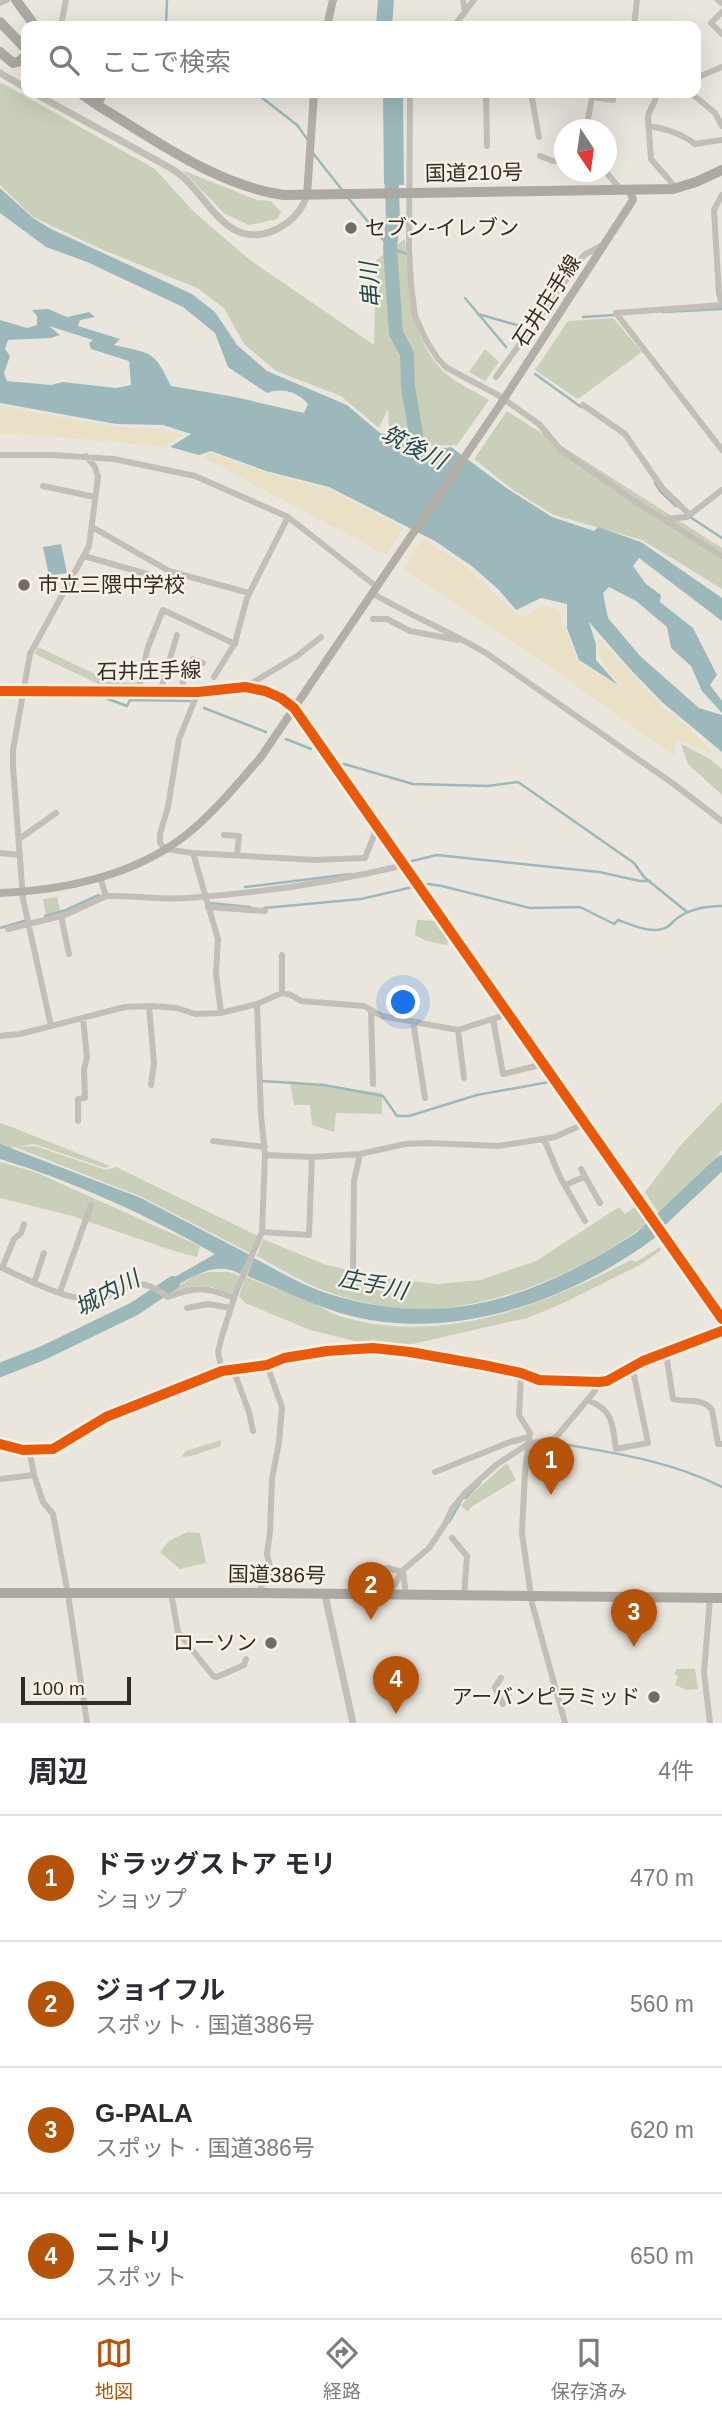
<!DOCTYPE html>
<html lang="ja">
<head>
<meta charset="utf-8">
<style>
	body { margin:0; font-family:Helvetica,"Noto Sans JP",sans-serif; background:#f2f2f3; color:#2b2b33 }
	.compass { position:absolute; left:554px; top:119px; width:63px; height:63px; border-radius:50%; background:#fff; box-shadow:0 7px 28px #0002; rotate:167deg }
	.scale { position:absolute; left:21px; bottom:18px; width:110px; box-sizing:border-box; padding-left:7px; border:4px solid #332b26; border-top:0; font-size:19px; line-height:24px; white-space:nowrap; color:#332b26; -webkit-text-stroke:5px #f7f1e5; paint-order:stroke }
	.you { position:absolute; left:404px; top:1003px; width:24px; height:24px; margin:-18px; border:5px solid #fff; border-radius:50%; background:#1a73e8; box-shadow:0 0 0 10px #1a73e833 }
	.badge { display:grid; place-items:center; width:46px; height:46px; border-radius:50%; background:#b45309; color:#fff; font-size:23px; font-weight:700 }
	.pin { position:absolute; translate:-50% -58px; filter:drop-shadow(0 2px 4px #0008) }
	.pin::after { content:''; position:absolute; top:37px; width:24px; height:21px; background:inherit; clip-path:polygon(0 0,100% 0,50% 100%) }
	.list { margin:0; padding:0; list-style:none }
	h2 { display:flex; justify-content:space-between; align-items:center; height:91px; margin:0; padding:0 28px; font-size:30px }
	h2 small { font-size:23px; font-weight:400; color:#7c7c81 }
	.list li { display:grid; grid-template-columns:46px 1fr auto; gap:21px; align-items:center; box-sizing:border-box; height:126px; padding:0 28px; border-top:2px solid #e1e1e2 }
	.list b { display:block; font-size:26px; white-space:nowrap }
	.list p { margin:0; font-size:23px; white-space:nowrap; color:#7c7c81 }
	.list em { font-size:23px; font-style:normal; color:#7c7c81 }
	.icon { flex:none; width:38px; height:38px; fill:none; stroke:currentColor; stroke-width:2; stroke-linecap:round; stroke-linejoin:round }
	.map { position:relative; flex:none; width:722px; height:1723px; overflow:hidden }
	.search { position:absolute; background:#fff; box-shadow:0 7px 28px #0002; left:21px; right:21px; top:21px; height:77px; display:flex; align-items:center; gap:18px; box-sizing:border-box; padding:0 24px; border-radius:14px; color:#7c7c81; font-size:26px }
	.sheet { height:595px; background:#fff }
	nav { display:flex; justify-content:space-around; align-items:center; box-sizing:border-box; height:98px; border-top:2px solid #e1e1e2; background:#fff; font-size:19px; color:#7c7c81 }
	nav a { display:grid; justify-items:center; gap:4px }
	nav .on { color:#b45309 }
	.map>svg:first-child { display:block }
	.green { fill:#c9cfb9 }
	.sand { fill:#e9e0c5 }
	.water { fill:#9cb8ba; fill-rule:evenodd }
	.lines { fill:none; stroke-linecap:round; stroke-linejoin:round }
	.stream { stroke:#9cb8ba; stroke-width:2.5 }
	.river { stroke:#9cb8ba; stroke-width:14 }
	.minor { stroke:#c3beb7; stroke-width:6 }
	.tertiary { stroke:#c3beb7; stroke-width:7 }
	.secondary { stroke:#b4aea8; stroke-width:8 }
	.trunk { stroke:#ada8a2; stroke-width:10 }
	.cycleway-casing { stroke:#f7f1e5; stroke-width:15 }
	.cycleway { stroke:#e8590c; stroke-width:10 }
	.poi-dot { fill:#736c66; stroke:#f7f1e5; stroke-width:2.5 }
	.labels { text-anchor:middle; stroke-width:5; stroke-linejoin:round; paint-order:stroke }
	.street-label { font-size:21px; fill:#332b26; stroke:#f7f1e5 }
	.poi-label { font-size:21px; fill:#332b26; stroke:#f7f1e5; text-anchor:start }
	.water-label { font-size:23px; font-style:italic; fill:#1f4951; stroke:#f7f1e5 }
</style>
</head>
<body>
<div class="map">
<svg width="722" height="1723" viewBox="0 0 722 1723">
	<rect width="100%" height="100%" fill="#eae6de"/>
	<path class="green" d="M 0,82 L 155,169 L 194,212 L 250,260 L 374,345 L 376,260 L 405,239 C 409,286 408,334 443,371 C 455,383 475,391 489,400 L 457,445 L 422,446 L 389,432 L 388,409 L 379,428 L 341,396 L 276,371 L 244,344 L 224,308 L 197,288 L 101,249 L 33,217 L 0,185 Z
		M 182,170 L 257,200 L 271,201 L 281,212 L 277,219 L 249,225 L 225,214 Z
		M 613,318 L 642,352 L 578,399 L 535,370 L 568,321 Z
		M 485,349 L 499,362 L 485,381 L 469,372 Z
		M 507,411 L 722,548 L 722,589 L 642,540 L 554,515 L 513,490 L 474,459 Z
		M 38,647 L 112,682 L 136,683 L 135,686 L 105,687 L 35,654 Z
		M 681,744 L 710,759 L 722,769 L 722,795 L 688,764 Z
		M 57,897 L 60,910 L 46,915 L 43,899 Z
		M 417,920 L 436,921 L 448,939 L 447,945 L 426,941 L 415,935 Z
		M 290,1081 L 382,1093 L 382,1114 L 336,1113 L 334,1132 L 312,1125 L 310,1105 L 294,1105 Z
		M 722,1102 L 722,1150 L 702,1175 L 658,1212 L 645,1192 L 681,1145 Z
		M 0,1123 L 14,1128 L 110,1166 L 105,1168 L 34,1144 L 3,1149 L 0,1148 Z
		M 35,1146 L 106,1170 L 116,1167 L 258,1236 L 250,1253 L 142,1197 L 15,1147 Z
		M 0,1162 L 35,1172 L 200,1246 L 197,1257 L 171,1250 L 72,1216 L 0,1198 Z
		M 619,1207 L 625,1214 L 635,1207 L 647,1224 C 589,1267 518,1299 446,1308 C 409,1313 369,1305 334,1294 C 307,1286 282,1269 257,1256 L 263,1239 L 326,1265 L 393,1279 L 438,1284 L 480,1280 L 536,1261 Z
		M 660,1247 L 661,1250 L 642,1264 L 561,1304 L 527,1318 L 395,1348 L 371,1345 L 310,1330 L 245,1303 L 239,1296 L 246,1277 C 271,1287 297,1295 321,1307 C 327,1310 333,1314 339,1316 C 440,1347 542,1306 631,1260 L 636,1262 Z
		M 210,1272 L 229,1272 L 240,1276 L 232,1294 L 212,1287 L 197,1286 L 168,1293 L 196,1275 Z
		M 221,1440 L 221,1446 L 191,1456 L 181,1457 L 186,1451 Z
		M 507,1463 L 516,1480 L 471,1507 L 468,1512 L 461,1506 L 467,1498 Z
		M 187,1532 L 200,1533 L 206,1563 L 180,1569 L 160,1552 L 169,1541 Z
		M 677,1669 L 695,1669 L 698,1689 L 687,1690 L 675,1685 L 678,1676 L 674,1674 Z"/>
	<path class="sand" d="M 0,406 L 115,427 L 160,429 L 183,435 L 165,447 L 50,436 L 0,434 Z
		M 211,453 L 267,473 L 330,490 L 404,528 L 386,555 L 202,457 Z
		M 423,538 L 469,569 L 514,612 L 526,617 L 541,605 L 558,609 L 578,663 L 620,686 L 600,659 L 598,638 L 664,708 L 690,729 L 714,754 L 677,739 L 674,756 L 550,667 L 403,568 Z"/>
	<path class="water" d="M 378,0 L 394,0 L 392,26 L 376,26 Z
		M 383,93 L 403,93 L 404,185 L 384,184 Z
		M 0,188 L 33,218 L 51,229 L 192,294 L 215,312 L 237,345 L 267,371 L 347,405 L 380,433 L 391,436 L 414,454 L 451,447 L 505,487 L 552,517 L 594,531 L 598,527 L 641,542 L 722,598 L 722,621 L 639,558 L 633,566 L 646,584 L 661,595 L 660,602 L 693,628 L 717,675 L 710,685 L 722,701 L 722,713 L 702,691 L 691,666 L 671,648 L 667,627 L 636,601 L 609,587 L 603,593 L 608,618 L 640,656 L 699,708 L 722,715 L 722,752 L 662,702 L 631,670 L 589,622 L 596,644 L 596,660 L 618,685 L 579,660 L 567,628 L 567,604 L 541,598 L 516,610 L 499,590 L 473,567 L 435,541 L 329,487 L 266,471 L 211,451 L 199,455 L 170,447 L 191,434 L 163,425 L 116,424 L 0,403 L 0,320 L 27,328 L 37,325 L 37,316 L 32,310 L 48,309 L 67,317 L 89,312 L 95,317 L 80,320 L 78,326 L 120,339 L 114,345 C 152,354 154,350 171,386 L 235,397 L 304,413 L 308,404 C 298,392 282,387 267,393 L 228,367 L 215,333 L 183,307 L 87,262 L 46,247 L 0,213 ZM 49,326 L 93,340 L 89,343 L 91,349 L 129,361 L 131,385 L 116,388 L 63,382 L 51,385 L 7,381 L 4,373 L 10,356 L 5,349 L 8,340 L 51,338 L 60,335 Z
		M 61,544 L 67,573 L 49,576 L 43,547 Z
		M 0,1144 L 141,1198 L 250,1255 L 240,1274 C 215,1259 187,1280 166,1292 L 159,1286 L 215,1254 C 147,1215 75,1182 0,1159 Z
		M 647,1226 L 656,1237 C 572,1300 456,1342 351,1316 C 316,1307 281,1289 247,1276 L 254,1258 C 280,1272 307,1288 336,1296 C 456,1331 548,1291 647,1226 Z"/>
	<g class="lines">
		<path class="stream" d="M 166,26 L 167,0
			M 256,93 L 297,125 L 307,139
			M 312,152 L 343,191
			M 349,199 L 390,248 L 407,254
			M 465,298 L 506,347
			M 663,312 L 722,309
			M 478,314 L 520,326
			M 583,317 L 615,315
			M 535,374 L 581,407
			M 655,483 L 661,492 L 676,506
			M 690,517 L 722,538
			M 108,699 L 127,706 L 130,700 L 192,701
			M 204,708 L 266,732
			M 286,739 L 311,749
			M 344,764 L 413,784 L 488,786 L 518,782 L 634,863 L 644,877 L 687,912
			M 412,861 L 437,855 L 599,872 L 640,881 L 650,881
			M 428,884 L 442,886 L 530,908 L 580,907 L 614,924 L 618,920 C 632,925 653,935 667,927 C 671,925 675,919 679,917 C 692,908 707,906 722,906
			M 245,887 L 351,874
			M 209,903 L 250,907
			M 264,908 L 361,899 L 413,887
			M 45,916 L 66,910 L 99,895
			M 0,928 L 24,921
			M 262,1081 L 324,1085 L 383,1096 L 397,1116 L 409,1116 L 477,1095 L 549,1082
			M 550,1442 C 609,1452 669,1460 722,1487
			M 465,1498 L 480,1483
			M 449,1522 L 460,1503"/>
		<path class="river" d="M 391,168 L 393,218 L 390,248 L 396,333 L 407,354 L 408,387 L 416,434 L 391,459
			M 637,1242 L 722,1162
			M 0,1370 L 43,1353 L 134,1309 L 173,1283"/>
		<path class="minor" d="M 463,0 L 465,12
			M 718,0 L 722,3
			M 0,3 L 7,0
			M 722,12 L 711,23 L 722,34
			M 61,26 L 66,0
			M 454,26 L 474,0
			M 634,26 L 637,0
			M 696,78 L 722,67
			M 410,93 L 409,249 L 411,285 L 415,316 L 426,340 L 438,359 L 447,368 L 498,395 L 539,424 L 560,449 L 636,502 L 722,556
			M 486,93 L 487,146
			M 531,93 L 539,137
			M 657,93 C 656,103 649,108 648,118 L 651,159 L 676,188
			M 691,93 L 715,113 L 722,126
			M 45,99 L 49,93
			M 648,126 C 667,129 680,133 695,144 L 722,140
			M 586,130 L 592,97 L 613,100 L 614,93
			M 540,156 L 553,161 L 564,161
			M 606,172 L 621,190
			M 722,195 L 714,210 L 719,294 L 722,305
			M 722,305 L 616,313 L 722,450
			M 496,377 L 584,255 L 603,245
			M 583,405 L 625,434 L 663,489 L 690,515
			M 0,455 L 53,455 L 114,459 L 195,476 L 288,517 L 377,587
			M 43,486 L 95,497
			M 663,519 L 687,517 L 722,490
			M 92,527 L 169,571 L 249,593
			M 84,556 L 147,574
			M 372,593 C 409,615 449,631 486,653 L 675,785 L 722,821
			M 373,619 L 387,619 L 410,631 L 458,640
			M 214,677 L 235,643 L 247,598 L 288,517
			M 245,687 L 297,656 L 321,637
			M 138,692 L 148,647 L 163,610 L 235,644
			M 160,692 L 177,635
			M 179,692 L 193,659 L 203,663
			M 198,692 L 179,739 L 168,807 L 160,834 L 160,843 L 165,849 L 193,853 L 315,860 L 365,858 L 378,825
			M 224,835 L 239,836 L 237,855
			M 19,839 L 56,813
			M 0,853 L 20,855
			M 193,853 L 218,939 L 216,974 L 221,1013
			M 106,896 C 133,895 160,900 187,898 C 260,893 334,882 405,865
			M 208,907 L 265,911
			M 61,916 L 69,954
			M 8,929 L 65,915 L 106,896 L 100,877
			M 282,993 L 282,955
			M 149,1006 L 154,1063 L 151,1085
			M 371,1011 L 373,1084
			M 493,1019 L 503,1074 L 544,1064
			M 413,1021 L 425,1098
			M 51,1026 L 23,899 L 13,766 L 13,750 L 30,654 L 89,546 L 98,477 L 95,467 L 86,456
			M 458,1030 L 464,1078
			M 0,1036 L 20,1034 L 125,1007 L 153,1006 L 177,1008 L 195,1014 L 221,1013 L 257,1004 L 282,993 L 291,995 L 301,1001 L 364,1006 L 382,1016 L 458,1030 L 508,1014
			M 78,1121 L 78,1099 L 85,1098 L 84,1069 L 87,1058 L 83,1018
			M 544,1139 L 560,1177 L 585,1221
			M 213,1141 L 265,1147
			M 265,1155 L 312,1157 L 360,1154 L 405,1144 L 427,1143 L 498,1146 L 555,1137 L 586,1123
			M 581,1169 L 600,1203
			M 565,1185 L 584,1177
			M 262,1232 L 309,1235 L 312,1157
			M 0,1267 C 26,1279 54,1294 82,1299 C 121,1305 125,1264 168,1297 C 196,1286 207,1287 234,1298
			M 2,1268 L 14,1239 L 21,1233 L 24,1224
			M 353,1270 L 354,1181 L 360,1154
			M 34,1283 L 44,1253
			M 60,1292 L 91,1205
			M 187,1308 L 208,1304 L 231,1308
			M 666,1353 L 673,1399 C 686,1403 703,1397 712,1410 L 718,1444 L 722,1444
			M 233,1369 L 249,1412 L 253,1431
			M 222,1371 L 218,1352 L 222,1336 L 236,1292 L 262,1232 L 265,1155 L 261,1115 L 257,1004
			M 521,1373 L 519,1415 L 530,1433 L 525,1472 L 522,1533 L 532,1603 L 565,1723
			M 587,1400 C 614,1410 612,1423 616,1449 L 648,1443 L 634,1375 L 629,1369
			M 0,1444 L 23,1450 L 53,1449 L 106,1417 L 222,1371 L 267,1365 L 284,1358 L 327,1351 L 373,1348 L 410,1352 L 483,1365 L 521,1373 L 539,1380 L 599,1382 L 607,1381 L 643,1361 L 722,1331
			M 29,1449 L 34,1475 L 43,1502 L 53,1514 L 68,1594 L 87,1723
			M 435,1472 L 510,1442 L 529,1437
			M 0,1479 L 34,1475
			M 452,1538 L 467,1556 L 464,1596
			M 387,1568 L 403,1572 L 406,1595
			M 171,1593 L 178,1632 L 213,1676 L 217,1677 L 244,1665 L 246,1659
			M 260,1593 L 261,1587 L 271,1571 L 267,1554 L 270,1532 L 272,1479 L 279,1442 L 282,1407 L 267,1365
			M 389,1595 L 402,1571 L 429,1548 L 444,1526 L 452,1509 L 465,1493 L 496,1465 L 528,1444 L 553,1439 L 557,1436 L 594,1392 L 599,1382
			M 501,1678 L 495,1687 L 503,1704
			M 710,1723 L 704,1673 L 710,1598"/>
		<path class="tertiary" d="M 0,73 L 26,88
			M 34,93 C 80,119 126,143 172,169 C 207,189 223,253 275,230 C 290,223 302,211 307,195
			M 0,691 L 198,692 L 245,687 L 265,691 L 281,698 L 294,708 L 722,1319
			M 325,1595 L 353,1723"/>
		<path class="secondary" d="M 327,26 L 333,0
			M 307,195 L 314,93
			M 0,893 C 67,890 138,875 191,831 C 217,809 239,782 261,757 L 498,408 L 631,203 L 633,200 L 630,190"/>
		<path class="trunk" d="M 16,0 L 35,26
			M 0,22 L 26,49
			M 0,52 L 13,63 L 20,61 L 26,55
			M 80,93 L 97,105 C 154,139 217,186 284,195 L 673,189 L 696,182 L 722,170
			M 97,105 L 101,96 L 99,93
			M 0,1593 L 260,1593 L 722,1598"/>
		<g class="cycleway-casing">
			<path id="cycleway" d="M 0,691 L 198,692 L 245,687 L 265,691 L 281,698 L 294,708 L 722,1319
				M 0,1444 L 23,1450 L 53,1449 L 106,1417 L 222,1371 L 267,1365 L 284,1358 L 327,1351 L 373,1348 L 410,1352 L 483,1365 L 521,1373 L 539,1380 L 599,1382 L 607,1381 L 643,1361 L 722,1331"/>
		</g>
		<use href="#cycleway" class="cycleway"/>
	</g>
	<g class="poi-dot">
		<circle cx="351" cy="228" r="7"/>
		<circle cx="24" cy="585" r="7"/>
		<circle cx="271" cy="1643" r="7"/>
		<circle cx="654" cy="1697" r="7"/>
	</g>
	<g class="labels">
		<g class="street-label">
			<text transform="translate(474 173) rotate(-1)" y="7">国道210号</text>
			<text transform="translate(547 301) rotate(-57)" y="7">石井庄手線</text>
			<text transform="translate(149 671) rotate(-1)" y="7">石井庄手線</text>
			<text transform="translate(277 1575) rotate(1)" y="7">国道386号</text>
		</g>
		<g class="poi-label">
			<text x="365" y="235">セブン-イレブン</text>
			<text x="38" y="592">市立三隈中学校</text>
			<text x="257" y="1650" text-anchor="end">ローソン</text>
			<text x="640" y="1704" text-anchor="end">アーバンピラミッド</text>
		</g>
		<g class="water-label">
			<text transform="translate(370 285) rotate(-94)" y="8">串川</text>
			<text transform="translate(414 447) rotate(26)" y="8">筑後川</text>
			<text transform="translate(373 1284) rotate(12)" y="8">庄手川</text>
			<text transform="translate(107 1293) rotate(-28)" y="8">城内川</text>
		</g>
	</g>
</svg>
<svg class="compass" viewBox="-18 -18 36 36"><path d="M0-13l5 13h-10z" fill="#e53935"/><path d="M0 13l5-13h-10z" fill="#7c7c81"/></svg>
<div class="scale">100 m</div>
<div class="you"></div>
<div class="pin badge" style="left:551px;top:1495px">1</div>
<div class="pin badge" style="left:371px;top:1620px">2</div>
<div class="pin badge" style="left:634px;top:1647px">3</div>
<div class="pin badge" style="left:396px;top:1714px">4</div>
<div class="search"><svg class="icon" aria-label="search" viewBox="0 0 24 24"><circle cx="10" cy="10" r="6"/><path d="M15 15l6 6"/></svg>ここで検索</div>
</div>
<section class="sheet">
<h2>周辺<small>4件</small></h2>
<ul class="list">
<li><span class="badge">1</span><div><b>ドラッグストア モリ</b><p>ショップ</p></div><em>470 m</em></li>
<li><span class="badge">2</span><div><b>ジョイフル</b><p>スポット · 国道386号</p></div><em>560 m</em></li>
<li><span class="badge">3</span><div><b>G-PALA</b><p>スポット · 国道386号</p></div><em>620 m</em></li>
<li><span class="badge">4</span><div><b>ニトリ</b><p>スポット</p></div><em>650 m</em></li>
</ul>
</section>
<nav>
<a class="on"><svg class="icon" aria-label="map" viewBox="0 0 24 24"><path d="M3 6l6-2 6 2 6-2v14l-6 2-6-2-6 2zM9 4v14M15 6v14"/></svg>地図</a>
<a><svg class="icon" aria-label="directions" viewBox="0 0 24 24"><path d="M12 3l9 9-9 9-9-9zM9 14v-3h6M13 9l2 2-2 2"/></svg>経路</a>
<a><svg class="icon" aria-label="saved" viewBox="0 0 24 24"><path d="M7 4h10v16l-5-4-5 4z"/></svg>保存済み</a>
</nav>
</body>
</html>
